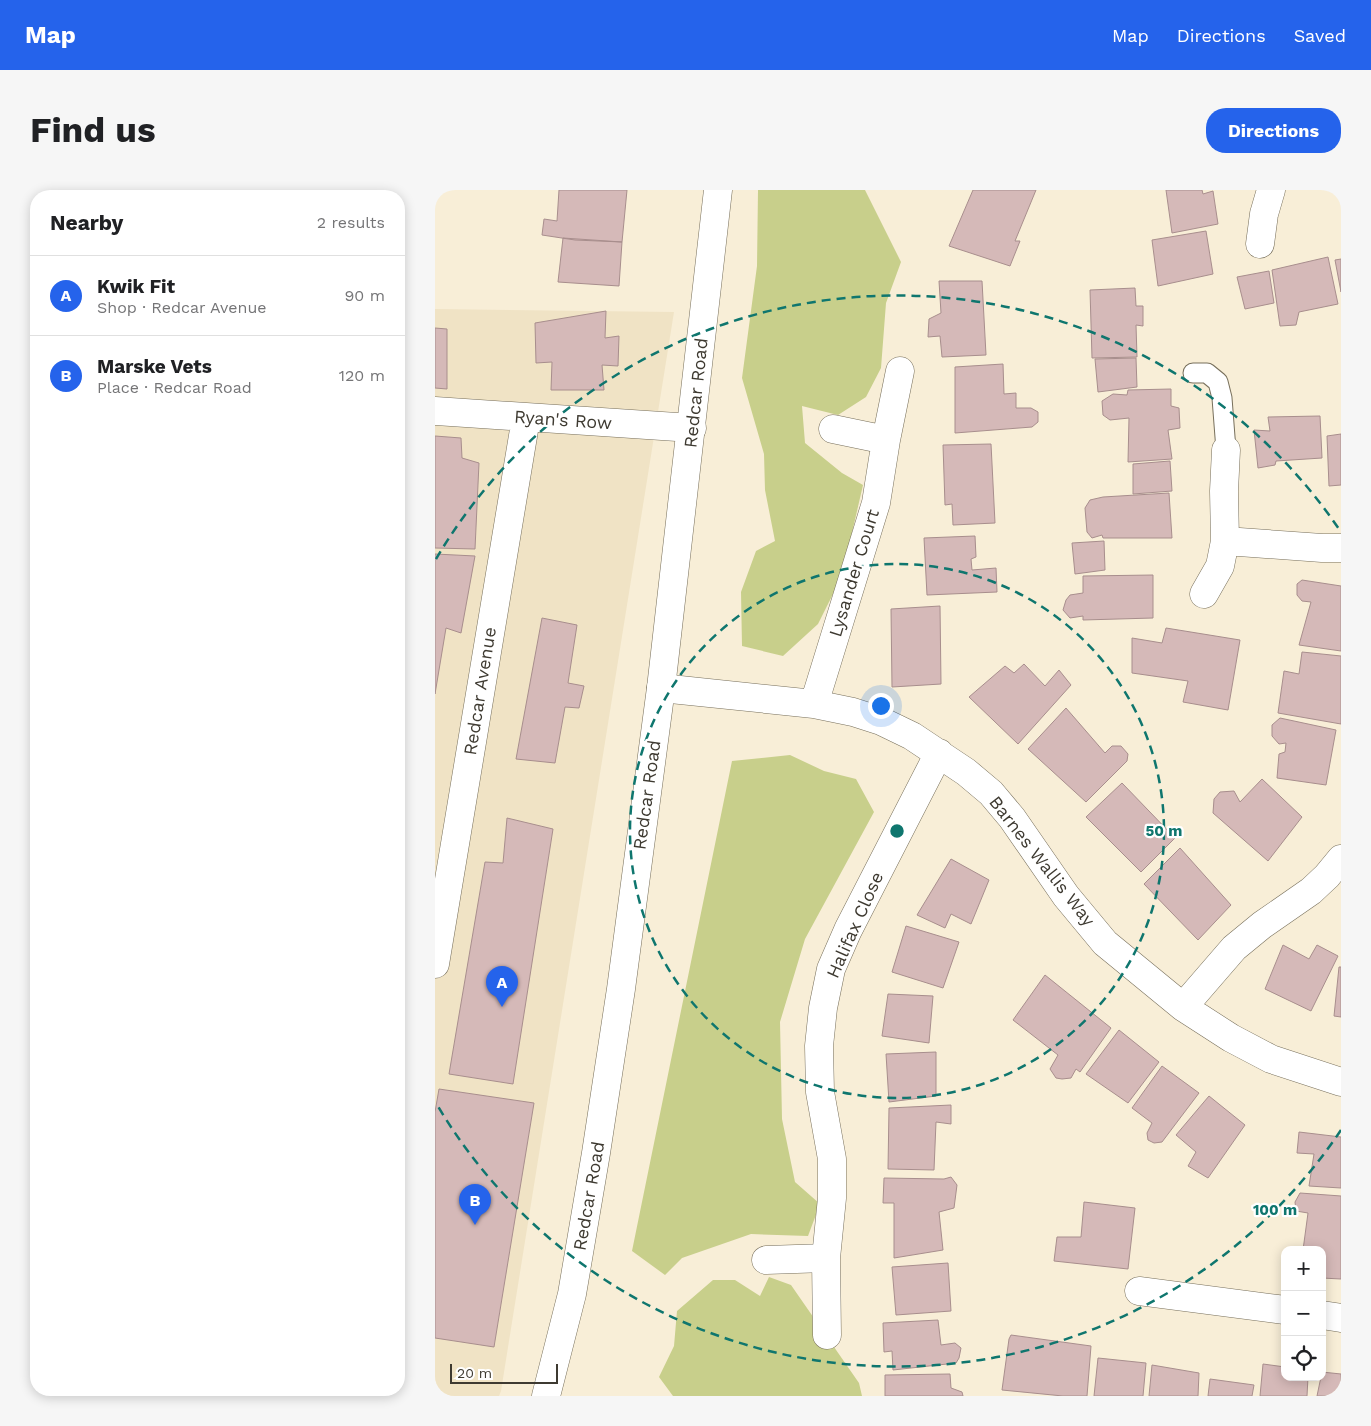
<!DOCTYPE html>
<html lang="en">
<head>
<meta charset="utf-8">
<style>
	body { margin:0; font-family:"Work Sans",sans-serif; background:#f6f6f6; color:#202124 }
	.controls { position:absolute; right:15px; bottom:15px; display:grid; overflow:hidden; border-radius:10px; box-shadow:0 2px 12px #0003 }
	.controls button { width:45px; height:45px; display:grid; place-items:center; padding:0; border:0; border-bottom:1px solid #e0e0e0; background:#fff; color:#202124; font:25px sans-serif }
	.scale { position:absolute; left:15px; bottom:12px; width:108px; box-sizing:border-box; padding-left:5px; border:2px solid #3e3a31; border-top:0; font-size:14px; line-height:18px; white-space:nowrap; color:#3e3a31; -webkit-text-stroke:4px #fff; paint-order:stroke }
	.you { position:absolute; left:445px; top:515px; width:18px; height:18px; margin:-12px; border:4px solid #fff; border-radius:50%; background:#1a73e8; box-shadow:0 0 0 8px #1a73e833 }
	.badge { display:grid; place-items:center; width:32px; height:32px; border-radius:50%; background:#2563eb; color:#fff; font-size:16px; font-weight:700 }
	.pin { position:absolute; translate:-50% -41px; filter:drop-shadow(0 1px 2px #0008) }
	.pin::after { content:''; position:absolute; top:26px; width:18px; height:15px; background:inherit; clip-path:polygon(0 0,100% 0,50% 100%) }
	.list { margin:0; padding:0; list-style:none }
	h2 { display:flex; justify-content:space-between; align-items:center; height:65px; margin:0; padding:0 20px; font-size:21px }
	h2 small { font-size:16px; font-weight:400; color:#757577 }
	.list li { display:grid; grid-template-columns:32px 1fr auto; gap:15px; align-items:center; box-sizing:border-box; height:80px; padding:0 20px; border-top:1px solid #e0e0e0 }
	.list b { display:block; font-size:19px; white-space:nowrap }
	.list p { margin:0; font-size:16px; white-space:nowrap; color:#757577 }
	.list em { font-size:16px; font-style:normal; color:#757577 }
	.icon { flex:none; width:28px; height:28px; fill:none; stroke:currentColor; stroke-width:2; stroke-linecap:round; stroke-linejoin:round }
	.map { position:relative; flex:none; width:906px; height:1206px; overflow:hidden; border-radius:20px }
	header { display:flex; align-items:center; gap:30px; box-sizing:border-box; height:70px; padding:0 25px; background:#2563eb; color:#fff }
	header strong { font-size:24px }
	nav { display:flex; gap:28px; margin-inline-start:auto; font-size:18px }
	.intro { display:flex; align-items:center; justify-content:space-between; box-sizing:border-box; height:120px; padding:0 30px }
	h1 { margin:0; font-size:35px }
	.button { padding:12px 22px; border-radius:20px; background:#2563eb; color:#fff; font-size:18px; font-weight:700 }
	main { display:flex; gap:30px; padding:0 30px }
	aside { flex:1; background:#fff; border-radius:20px; box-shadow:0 2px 12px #0003 }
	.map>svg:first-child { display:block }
	.built { fill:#f0e3c5 }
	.green { fill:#c8cf8b }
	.building { fill:#d5b9b8; stroke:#a88e8d }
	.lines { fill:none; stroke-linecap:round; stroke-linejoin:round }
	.lane-casing { stroke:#776f5b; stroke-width:21 }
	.street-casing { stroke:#776f5b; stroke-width:29 }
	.secondary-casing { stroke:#776f5b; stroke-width:29 }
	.lane { stroke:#fff; stroke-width:19 }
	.street { stroke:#fff; stroke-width:28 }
	.secondary { stroke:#fff; stroke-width:28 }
	.ring { fill:none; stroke:#0f766e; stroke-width:2.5; stroke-dasharray:9 6 }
	.labels { text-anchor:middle; stroke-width:4.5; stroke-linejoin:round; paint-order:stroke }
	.street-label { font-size:18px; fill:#3e3a31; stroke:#fff }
	.centre { fill:#0f766e; stroke:#fff; stroke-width:2.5 }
	.ring-label { font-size:15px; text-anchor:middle; font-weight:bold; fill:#0f766e; stroke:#fff; stroke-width:4.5; stroke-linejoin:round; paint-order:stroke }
</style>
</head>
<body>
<header>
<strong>Map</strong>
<nav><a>Map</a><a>Directions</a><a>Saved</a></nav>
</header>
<div class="intro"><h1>Find us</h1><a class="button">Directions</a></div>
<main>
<aside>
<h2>Nearby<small>2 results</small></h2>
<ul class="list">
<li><span class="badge">A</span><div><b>Kwik Fit</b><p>Shop · Redcar Avenue</p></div><em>90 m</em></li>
<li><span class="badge">B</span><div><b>Marske Vets</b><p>Place · Redcar Road</p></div><em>120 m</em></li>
</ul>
</aside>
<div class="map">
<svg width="906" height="1206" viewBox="0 0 906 1206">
	<rect width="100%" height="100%" fill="#f8eed7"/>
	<path class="built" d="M 0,119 L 239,122 L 66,1201 L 64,1206 L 0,1206 Z"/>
	<path class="green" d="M 323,0 L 430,0 L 466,72 L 451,113 L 446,178 L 431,207 L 403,225 L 367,216 L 370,253 L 407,283 L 428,295 L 407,386 L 383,434 L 348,466 L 307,456 L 306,402 L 321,361 L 340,351 L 330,300 L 329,264 L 307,188 L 322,76 Z
		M 355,565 L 389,581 L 421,589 L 439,622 L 370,749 L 345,832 L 347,929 L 360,992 L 385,1014 L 373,1046 L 316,1044 L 247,1068 L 230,1085 L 197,1061 L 297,571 Z
		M 334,1087 L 356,1095 L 424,1193 L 427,1206 L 238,1206 L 224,1187 L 239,1156 L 242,1121 L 278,1090 L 300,1090 L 325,1106 Z"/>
	<path class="building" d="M 124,0 L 192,0 L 187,52 L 140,50 L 107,45 L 109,29 L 122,31 Z
		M 538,0 L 601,0 L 580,51 L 585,51 L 575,76 L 514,56 Z
		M 731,0 L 767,0 L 768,4 L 778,1 L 783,34 L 737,43 Z
		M 771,41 L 778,84 L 723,96 L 717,50 Z
		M 128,48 L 187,52 L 184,96 L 123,92 Z
		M 893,67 L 903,114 L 864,122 L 861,135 L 845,136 L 837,80 Z
		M 906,69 L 906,102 L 900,70 Z
		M 834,81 L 839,113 L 810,119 L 802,87 Z
		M 504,91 L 547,91 L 551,165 L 507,167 L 505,146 L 493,147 L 494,129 L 506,123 Z
		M 700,98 L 701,116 L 708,116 L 708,136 L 701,135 L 702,167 L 657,168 L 655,100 Z
		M 171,121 L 170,148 L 184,146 L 183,176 L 167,175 L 169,200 L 116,200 L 117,172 L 101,173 L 100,133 Z
		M 0,138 L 12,139 L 12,199 L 0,198 Z
		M 701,168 L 702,197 L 663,202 L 660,169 Z
		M 568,174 L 569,204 L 581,203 L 581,218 L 596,218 L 603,222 L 603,232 L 597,237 L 520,243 L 520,177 Z
		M 736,199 L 736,216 L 744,218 L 745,238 L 733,240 L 737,269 L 693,272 L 694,228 L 675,230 L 668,225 L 667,211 L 678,204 L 692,205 L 693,200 Z
		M 885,226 L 887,268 L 841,271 L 840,275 L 823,278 L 819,240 L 835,241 L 833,227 Z
		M 906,244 L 906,295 L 894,296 L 892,246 Z
		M 0,246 L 26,248 L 27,268 L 44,273 L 40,359 L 0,358 Z
		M 556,254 L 560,333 L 518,335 L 517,314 L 510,315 L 508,255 Z
		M 735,271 L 737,301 L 698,304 L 698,274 Z
		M 734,303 L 737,348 L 668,348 L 667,345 L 657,348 L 652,342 L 650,318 L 655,310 L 668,307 Z
		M 540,346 L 541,367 L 536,369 L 537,380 L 561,378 L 562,402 L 492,405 L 489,348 Z
		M 669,351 L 670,380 L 640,384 L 637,353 Z
		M 0,364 L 40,366 L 26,443 L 11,438 L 0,504 Z
		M 718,385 L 718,428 L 648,430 L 648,426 L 635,428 L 628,420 L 631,410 L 635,405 L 648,403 L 648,386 Z
		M 867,390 L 906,396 L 906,461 L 864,455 L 876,412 L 867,411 L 862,405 L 862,394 Z
		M 505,416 L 506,494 L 457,497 L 456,419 Z
		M 107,428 L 142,435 L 133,493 L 149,496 L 144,518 L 130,517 L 120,573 L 81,569 Z
		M 731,438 L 805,450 L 793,520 L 748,512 L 753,491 L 697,483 L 697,448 L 727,453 Z
		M 867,462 L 906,466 L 906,534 L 843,523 L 849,481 L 864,484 Z
		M 589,474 L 610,496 L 624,480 L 636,495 L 583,554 L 534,507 L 570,476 L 579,483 Z
		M 631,518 L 670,563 L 677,556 L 686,556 L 693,564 L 692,571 L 651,612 L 593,559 Z
		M 845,528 L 901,540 L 891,595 L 842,588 L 844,564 L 850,562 L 851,553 L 844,554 L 837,546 L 837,535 Z
		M 827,589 L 867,627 L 833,671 L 778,623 L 779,609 L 785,602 L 799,601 L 805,612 Z
		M 687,593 L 740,648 L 706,682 L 651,627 Z
		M 72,628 L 118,639 L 78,894 L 14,884 L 50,672 L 68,673 Z
		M 745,658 L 796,715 L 763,750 L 709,694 Z
		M 516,669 L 554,690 L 536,734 L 516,724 L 510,738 L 482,725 Z
		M 471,736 L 524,752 L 508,798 L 457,782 Z
		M 848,755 L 874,769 L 882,755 L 903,766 L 876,821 L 830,799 Z
		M 904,777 L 906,777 L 906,827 L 899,826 Z
		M 610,785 L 676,838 L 645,882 L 641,879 L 636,888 L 627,889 L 621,888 L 615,879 L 623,865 L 578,830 Z
		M 453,804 L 498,806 L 494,853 L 447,846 Z
		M 684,840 L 724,872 L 693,913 L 651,884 Z
		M 501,862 L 501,906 L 454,912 L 451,864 Z
		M 727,876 L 764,903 L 727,952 L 719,953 L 713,950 L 712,943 L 717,933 L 697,918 Z
		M 4,899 L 99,913 L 59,1157 L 0,1148 L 0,922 Z
		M 774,906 L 810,935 L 773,988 L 753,976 L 761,962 L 741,945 Z
		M 516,915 L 516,934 L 501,932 L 499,980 L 453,979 L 454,918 Z
		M 864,942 L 906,947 L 906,998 L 874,996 L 879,964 L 862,963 Z
		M 516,987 L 522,995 L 519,1018 L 504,1022 L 508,1060 L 459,1068 L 459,1013 L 448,1013 L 449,988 L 509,989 Z
		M 865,1003 L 906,1006 L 906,1089 L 887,1088 L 887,1060 L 868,1060 L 873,1023 L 861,1021 L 860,1012 Z
		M 649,1012 L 700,1018 L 693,1079 L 619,1071 L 622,1047 L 646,1047 Z
		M 513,1073 L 516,1121 L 461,1125 L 457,1077 Z
		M 503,1130 L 506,1155 L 520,1153 L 526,1158 L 524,1168 L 521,1173 L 458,1180 L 457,1161 L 449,1162 L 448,1133 Z
		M 576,1145 L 656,1156 L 652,1206 L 628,1206 L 567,1200 L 574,1149 Z
		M 663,1168 L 711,1173 L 708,1206 L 659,1206 Z
		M 828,1174 L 850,1177 L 850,1187 L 873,1187 L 872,1206 L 825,1206 Z
		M 717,1175 L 764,1183 L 763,1206 L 714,1206 Z
		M 887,1182 L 906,1184 L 906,1206 L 882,1206 Z
		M 515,1184 L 516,1198 L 527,1202 L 528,1206 L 450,1206 L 450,1185 Z
		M 775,1189 L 819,1195 L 817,1206 L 773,1206 Z"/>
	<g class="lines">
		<g class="lane-casing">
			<path id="lane" d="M 758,183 L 772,183 L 783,192 L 787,208 L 791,260"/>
		</g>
		<g class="street-casing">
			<path id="street" d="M 825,54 L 829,24 L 836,0
				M 0,221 L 257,238
				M 398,239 L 451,250
				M 790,351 L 887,358 L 906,358
				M 769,404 L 785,376 L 790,351 L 789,301 L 791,260
				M 226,498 L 379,514 L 418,522 L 446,531 L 477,546 L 531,582 L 556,603 L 577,628 L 631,706 L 670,753 L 748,817 L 796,848 L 836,869 L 906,892
				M 379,514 L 441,313 L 451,250 L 465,181
				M 0,774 L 91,228
				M 748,817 L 799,758 L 827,735 L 876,701 L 892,686 L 906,669
				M 331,1070 L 391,1068
				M 704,1101 L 850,1120
				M 887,1125 L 906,1128
				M 392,1145 L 391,1068 L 397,1008 L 397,969 L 385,902 L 384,856 L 388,818 L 396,779 L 413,740 L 504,563"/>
		</g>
		<g class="secondary-casing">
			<path id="secondary" d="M 111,1206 L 137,1104 L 161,963 L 186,799 L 226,498 L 283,0"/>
		</g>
		<use href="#lane" class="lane"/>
		<use href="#street" class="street"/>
		<use href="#secondary" class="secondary"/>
	</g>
	<g class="ring">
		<circle cx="462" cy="641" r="267"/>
		<path d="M906 940A535 535 0 0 1 1 913M1 369A535 535 0 0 1 906 342"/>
	</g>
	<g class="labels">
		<g class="street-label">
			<text transform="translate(261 203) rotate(-84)" y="6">Redcar Road</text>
			<text transform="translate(128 230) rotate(4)" y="6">Ryan's Row</text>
			<text transform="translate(419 383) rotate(-73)" y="6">Lysander Court</text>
			<text transform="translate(45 501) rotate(-81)" y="6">Redcar Avenue</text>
			<text transform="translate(212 605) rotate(-82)" y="6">Redcar Road</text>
			<text transform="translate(607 671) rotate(52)" y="6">Barnes Wallis Way</text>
			<text transform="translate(420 735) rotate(-66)" y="6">Halifax Close</text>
			<text transform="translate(154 1006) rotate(-80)" y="6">Redcar Road</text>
		</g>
	</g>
	<circle cx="462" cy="641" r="8" class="centre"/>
	<g class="ring-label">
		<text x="729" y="646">50 m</text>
		<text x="840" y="1025">100 m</text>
	</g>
</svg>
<div class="controls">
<button>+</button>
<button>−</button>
<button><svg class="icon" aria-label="locate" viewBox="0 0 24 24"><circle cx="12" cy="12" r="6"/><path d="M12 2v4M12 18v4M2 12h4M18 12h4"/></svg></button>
</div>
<div class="scale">20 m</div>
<div class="you"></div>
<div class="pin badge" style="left:67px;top:817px">A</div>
<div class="pin badge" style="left:40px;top:1035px">B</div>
</div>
</main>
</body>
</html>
